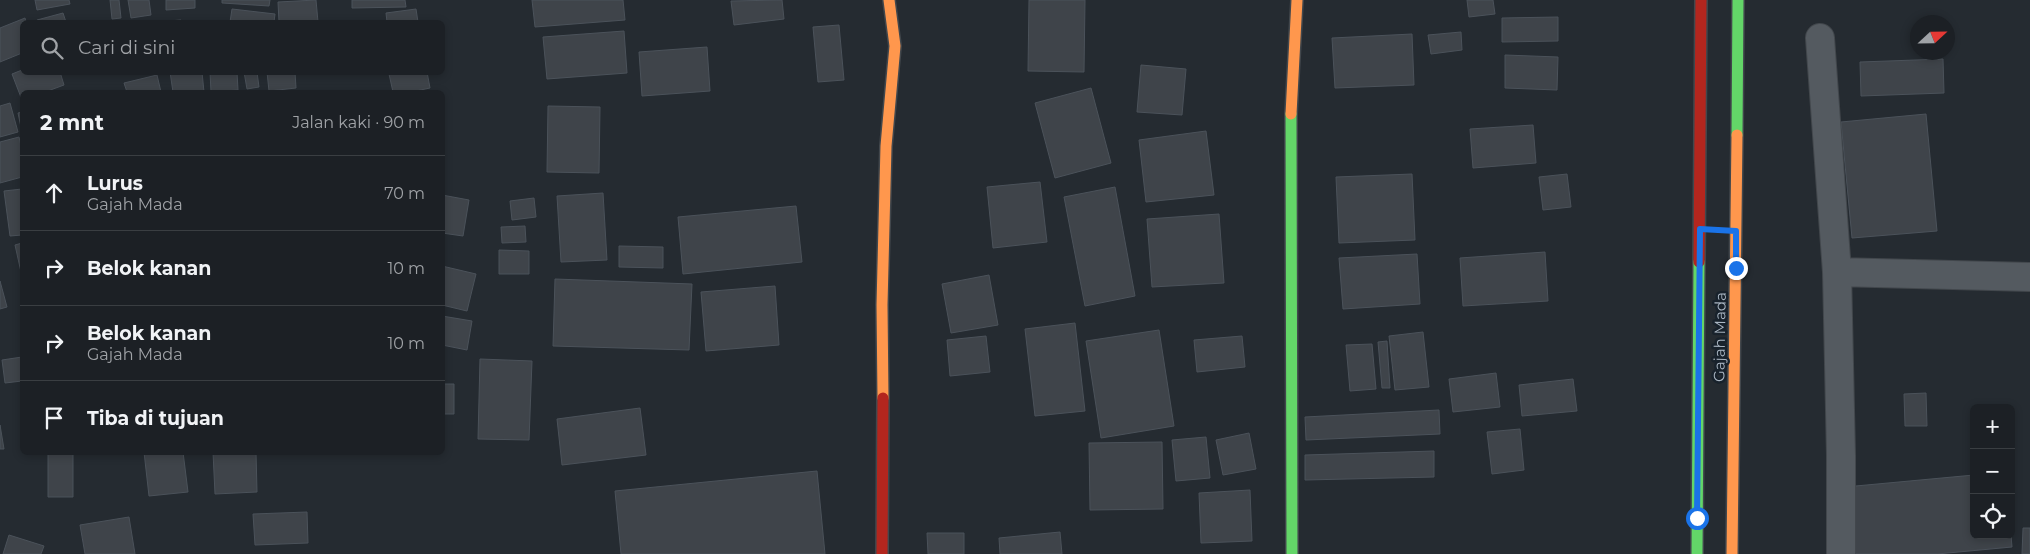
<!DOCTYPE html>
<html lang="id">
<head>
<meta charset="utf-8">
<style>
	body { margin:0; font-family:Montserrat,sans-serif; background:#25282d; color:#f1f3f6 }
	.controls { position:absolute; right:15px; bottom:15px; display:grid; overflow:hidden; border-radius:8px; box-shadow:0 2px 8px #0003 }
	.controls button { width:45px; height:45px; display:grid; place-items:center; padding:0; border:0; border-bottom:1px solid #3a3e42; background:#1c2025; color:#f1f3f6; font:25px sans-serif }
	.compass { position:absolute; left:1910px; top:15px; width:45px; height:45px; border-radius:50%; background:#1c2025; box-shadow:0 2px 8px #0003; rotate:68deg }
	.stop { position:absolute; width:15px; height:15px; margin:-11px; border:4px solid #1a73e8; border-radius:50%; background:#fff }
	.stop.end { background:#1a73e8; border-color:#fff; box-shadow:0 1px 5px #0008 }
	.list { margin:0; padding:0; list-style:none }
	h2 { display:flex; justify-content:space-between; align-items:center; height:65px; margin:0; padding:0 20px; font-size:21px }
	h2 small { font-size:16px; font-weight:400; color:#a0a3a7 }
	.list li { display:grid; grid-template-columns:32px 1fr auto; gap:15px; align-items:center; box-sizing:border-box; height:75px; padding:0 20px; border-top:1px solid #3a3e42 }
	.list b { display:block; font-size:19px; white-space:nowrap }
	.list p { margin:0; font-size:16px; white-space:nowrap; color:#a0a3a7 }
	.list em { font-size:16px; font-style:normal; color:#a0a3a7 }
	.icon { flex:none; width:28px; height:28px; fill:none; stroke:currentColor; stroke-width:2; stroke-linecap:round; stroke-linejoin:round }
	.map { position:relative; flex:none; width:2030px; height:554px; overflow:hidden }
	.search { position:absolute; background:#1c2025; box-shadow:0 2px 8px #0003; left:20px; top:20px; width:425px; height:55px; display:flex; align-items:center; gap:12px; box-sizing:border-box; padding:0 18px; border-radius:8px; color:#a0a3a7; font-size:19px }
	.panel { position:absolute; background:#1c2025; box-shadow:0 2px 8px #0003; left:20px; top:90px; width:425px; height:365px; border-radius:8px }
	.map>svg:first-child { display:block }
	.building { fill:#3f444a; stroke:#4b525a }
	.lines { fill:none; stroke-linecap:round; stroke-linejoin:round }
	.street-casing { stroke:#42474c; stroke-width:30 }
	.fast-casing { stroke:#42474c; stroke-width:14 }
	.slow-casing { stroke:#42474c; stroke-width:14 }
	.jam-casing { stroke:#42474c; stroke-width:14 }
	.street { stroke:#545a60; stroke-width:28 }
	.fast { stroke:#63d668; stroke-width:11 }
	.slow { stroke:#ff974d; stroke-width:11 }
	.jam { stroke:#b3261e; stroke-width:11 }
	.route { stroke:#1a73e8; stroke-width:6 }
	.labels { text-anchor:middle; stroke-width:5; stroke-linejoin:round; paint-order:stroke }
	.street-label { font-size:15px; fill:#acb8c5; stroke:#18222c }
</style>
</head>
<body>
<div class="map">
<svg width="2030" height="554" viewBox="0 0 2030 554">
	<rect width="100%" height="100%" fill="#252b31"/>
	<path class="building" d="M 35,0 L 69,0 L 70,4 L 37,10 Z
		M 110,0 L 119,0 L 121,18 L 112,19 Z
		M 128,0 L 149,0 L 151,15 L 131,18 Z
		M 166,0 L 195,0 L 195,8 L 166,10 Z
		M 222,0 L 270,0 L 269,6 L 222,3 Z
		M 316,0 L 318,22 L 279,22 L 278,2 Z
		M 352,0 L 405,0 L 406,7 L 352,8 Z
		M 532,0 L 623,0 L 625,20 L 535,27 Z
		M 782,0 L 784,19 L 734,25 L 731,1 Z
		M 1029,0 L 1085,0 L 1084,72 L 1028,71 Z
		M 1467,0 L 1493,0 L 1495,14 L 1469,17 Z
		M 232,9 L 275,14 L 274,22 L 230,22 Z
		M 416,9 L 418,22 L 387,22 L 386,13 Z
		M 63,13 L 66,22 L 37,22 L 37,20 Z
		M 1558,17 L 1558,41 L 1502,42 L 1502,18 Z
		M 25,18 L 26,22 L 22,22 L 22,53 L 0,62 L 0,28 Z
		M 181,20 L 181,22 L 156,22 Z
		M 839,25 L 844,80 L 818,82 L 813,27 Z
		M 624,31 L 627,73 L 547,79 L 543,37 Z
		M 1461,32 L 1462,50 L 1431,54 L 1428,35 Z
		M 1412,34 L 1414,85 L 1335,88 L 1332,38 Z
		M 707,47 L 710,91 L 642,96 L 639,52 Z
		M 1505,55 L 1558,57 L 1557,90 L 1505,88 Z
		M 1943,59 L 1944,93 L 1861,96 L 1860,62 Z
		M 1141,65 L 1186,69 L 1182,115 L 1137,112 Z
		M 22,70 L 22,72 L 60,72 L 64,85 L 45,92 L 22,92 L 22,100 L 12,74 Z
		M 170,72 L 202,72 L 204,92 L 173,92 Z
		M 210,72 L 237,72 L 238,90 L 211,92 Z
		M 244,72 L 257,72 L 259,87 L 247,89 Z
		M 267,72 L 295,72 L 296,88 L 269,91 Z
		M 395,72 L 427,72 L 430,88 L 411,92 L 393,92 L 389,74 Z
		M 157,75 L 161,92 L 127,92 L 124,83 Z
		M 1091,88 L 1111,163 L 1055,178 L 1035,103 Z
		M 10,103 L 18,132 L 0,137 L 0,106 Z
		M 548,106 L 600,107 L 599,173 L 547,172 Z
		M 22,112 L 22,132 L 18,113 Z
		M 1926,114 L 1937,231 L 1852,238 L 1841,122 Z
		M 1533,125 L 1536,163 L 1473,168 L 1470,129 Z
		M 1206,131 L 1214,195 L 1146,202 L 1139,140 Z
		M 19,137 L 22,150 L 22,177 L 0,183 L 0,142 Z
		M 1412,174 L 1415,240 L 1339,243 L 1336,177 Z
		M 1567,174 L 1571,207 L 1543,210 L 1539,177 Z
		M 1040,182 L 1047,242 L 993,248 L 987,187 Z
		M 1115,187 L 1135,296 L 1085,306 L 1064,197 Z
		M 22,189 L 22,235 L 10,236 L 4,191 Z
		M 603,193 L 607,260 L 561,262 L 557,196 Z
		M 442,195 L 469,200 L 463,236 L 442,233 Z
		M 534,198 L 536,217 L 512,220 L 510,201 Z
		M 796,206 L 802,262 L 683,274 L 678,217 Z
		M 1219,214 L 1224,283 L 1152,287 L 1147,219 Z
		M 525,226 L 526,242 L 502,243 L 501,227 Z
		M 22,243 L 22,271 L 21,272 L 15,245 Z
		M 619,246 L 663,247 L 663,268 L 619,267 Z
		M 499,250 L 529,251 L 529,274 L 499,274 Z
		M 1545,252 L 1548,301 L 1463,306 L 1460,258 Z
		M 1417,254 L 1420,304 L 1343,309 L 1339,258 Z
		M 442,266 L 476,274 L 467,311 L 442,305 Z
		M 989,275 L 998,325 L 951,333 L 942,284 Z
		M 555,279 L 692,284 L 689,350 L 553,346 Z
		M 0,281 L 7,307 L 0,309 Z
		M 775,286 L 779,345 L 706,351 L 701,292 Z
		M 442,316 L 472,321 L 467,350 L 442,345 Z
		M 1075,323 L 1085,411 L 1035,416 L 1025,329 Z
		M 1159,330 L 1174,426 L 1101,438 L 1086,341 Z
		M 1423,332 L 1429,387 L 1395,390 L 1389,336 Z
		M 986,336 L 990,372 L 950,376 L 947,340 Z
		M 1242,336 L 1245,367 L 1197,372 L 1194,340 Z
		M 1387,341 L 1390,388 L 1382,388 L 1378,342 Z
		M 1372,344 L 1376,389 L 1350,391 L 1346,345 Z
		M 22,357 L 22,381 L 5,383 L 2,360 Z
		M 480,359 L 532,361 L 529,440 L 478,439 Z
		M 1496,373 L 1500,407 L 1453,412 L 1449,379 Z
		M 1573,379 L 1577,411 L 1522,416 L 1519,385 Z
		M 442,384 L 454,384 L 454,414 L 442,414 Z
		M 1926,393 L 1927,426 L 1905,426 L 1904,394 Z
		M 640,408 L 646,455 L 562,465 L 557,419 Z
		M 1439,410 L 1440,434 L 1306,440 L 1305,417 Z
		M 0,425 L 4,449 L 0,449 Z
		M 1520,429 L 1524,470 L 1492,474 L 1487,432 Z
		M 1249,433 L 1256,469 L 1223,475 L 1216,440 Z
		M 1206,437 L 1210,478 L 1176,481 L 1172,440 Z
		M 1162,442 L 1163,509 L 1090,510 L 1089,443 Z
		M 1434,451 L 1434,477 L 1305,480 L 1305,455 Z
		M 48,452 L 73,452 L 73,497 L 48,497 Z
		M 144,452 L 183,452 L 188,492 L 149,496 Z
		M 213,452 L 256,452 L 257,492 L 215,494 Z
		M 817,471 L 825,554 L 621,554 L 615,491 Z
		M 1974,475 L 1974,535 L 2011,535 L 2012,547 L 1937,554 L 1851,554 L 1845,487 Z
		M 1250,490 L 1252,541 L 1201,543 L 1199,493 Z
		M 307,512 L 308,543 L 255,545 L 253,514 Z
		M 129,517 L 135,554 L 85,554 L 80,525 Z
		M 2023,528 L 2030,528 L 2030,554 L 2022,554 Z
		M 1060,532 L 1062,554 L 1000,554 L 999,538 Z
		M 927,533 L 964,533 L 964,554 L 928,554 Z
		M 9,535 L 44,546 L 41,554 L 3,554 Z"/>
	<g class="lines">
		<g class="street-casing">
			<path id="street" d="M 1820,38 L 1837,272 L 1841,456 L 1841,554
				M 1837,272 L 2030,277"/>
		</g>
		<g class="fast-casing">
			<path id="fast" d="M 1291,114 L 1292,554
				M 1737,135 L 1738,0
				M 1697,554 L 1699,262"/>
		</g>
		<g class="slow-casing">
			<path id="slow" d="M 1291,114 L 1297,0
				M 883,398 L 882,305 L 886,146 L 895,46 L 889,0
				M 1732,554 L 1737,135"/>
		</g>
		<g class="jam-casing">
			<path id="jam" d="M 1699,262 L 1701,0
				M 882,554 L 883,398"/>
		</g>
		<use href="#street" class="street"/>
		<use href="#fast" class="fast"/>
		<use href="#slow" class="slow"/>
		<use href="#jam" class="jam"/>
	</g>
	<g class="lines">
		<path class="route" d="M 1697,518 L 1700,229 L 1736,231 L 1736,268"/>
	</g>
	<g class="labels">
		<g class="street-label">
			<text transform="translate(1720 337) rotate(-89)" y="5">Gajah Mada</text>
		</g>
	</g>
</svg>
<div class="controls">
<button>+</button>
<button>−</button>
<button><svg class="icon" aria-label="locate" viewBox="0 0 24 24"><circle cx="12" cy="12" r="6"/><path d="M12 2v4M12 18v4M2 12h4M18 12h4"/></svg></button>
</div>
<svg class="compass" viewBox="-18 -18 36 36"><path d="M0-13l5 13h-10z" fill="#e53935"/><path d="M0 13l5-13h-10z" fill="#a0a3a7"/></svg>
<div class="stop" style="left:1697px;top:518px"></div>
<div class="stop end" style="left:1736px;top:268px"></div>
<div class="search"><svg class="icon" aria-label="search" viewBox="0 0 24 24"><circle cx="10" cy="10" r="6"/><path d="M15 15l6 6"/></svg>Cari di sini</div>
<section class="panel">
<h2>2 mnt<small>Jalan kaki · 90 m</small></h2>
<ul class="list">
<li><svg class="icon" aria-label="ahead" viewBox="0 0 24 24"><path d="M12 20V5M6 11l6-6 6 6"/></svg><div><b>Lurus</b><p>Gajah Mada</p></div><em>70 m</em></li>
<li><svg class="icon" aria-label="right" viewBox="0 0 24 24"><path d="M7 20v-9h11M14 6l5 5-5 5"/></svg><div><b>Belok kanan</b></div><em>10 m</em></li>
<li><svg class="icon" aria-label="right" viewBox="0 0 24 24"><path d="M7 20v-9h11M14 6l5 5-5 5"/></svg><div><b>Belok kanan</b><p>Gajah Mada</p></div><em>10 m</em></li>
<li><svg class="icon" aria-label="arrive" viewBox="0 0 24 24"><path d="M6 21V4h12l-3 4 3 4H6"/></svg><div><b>Tiba di tujuan</b></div></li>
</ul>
</section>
</div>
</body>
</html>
